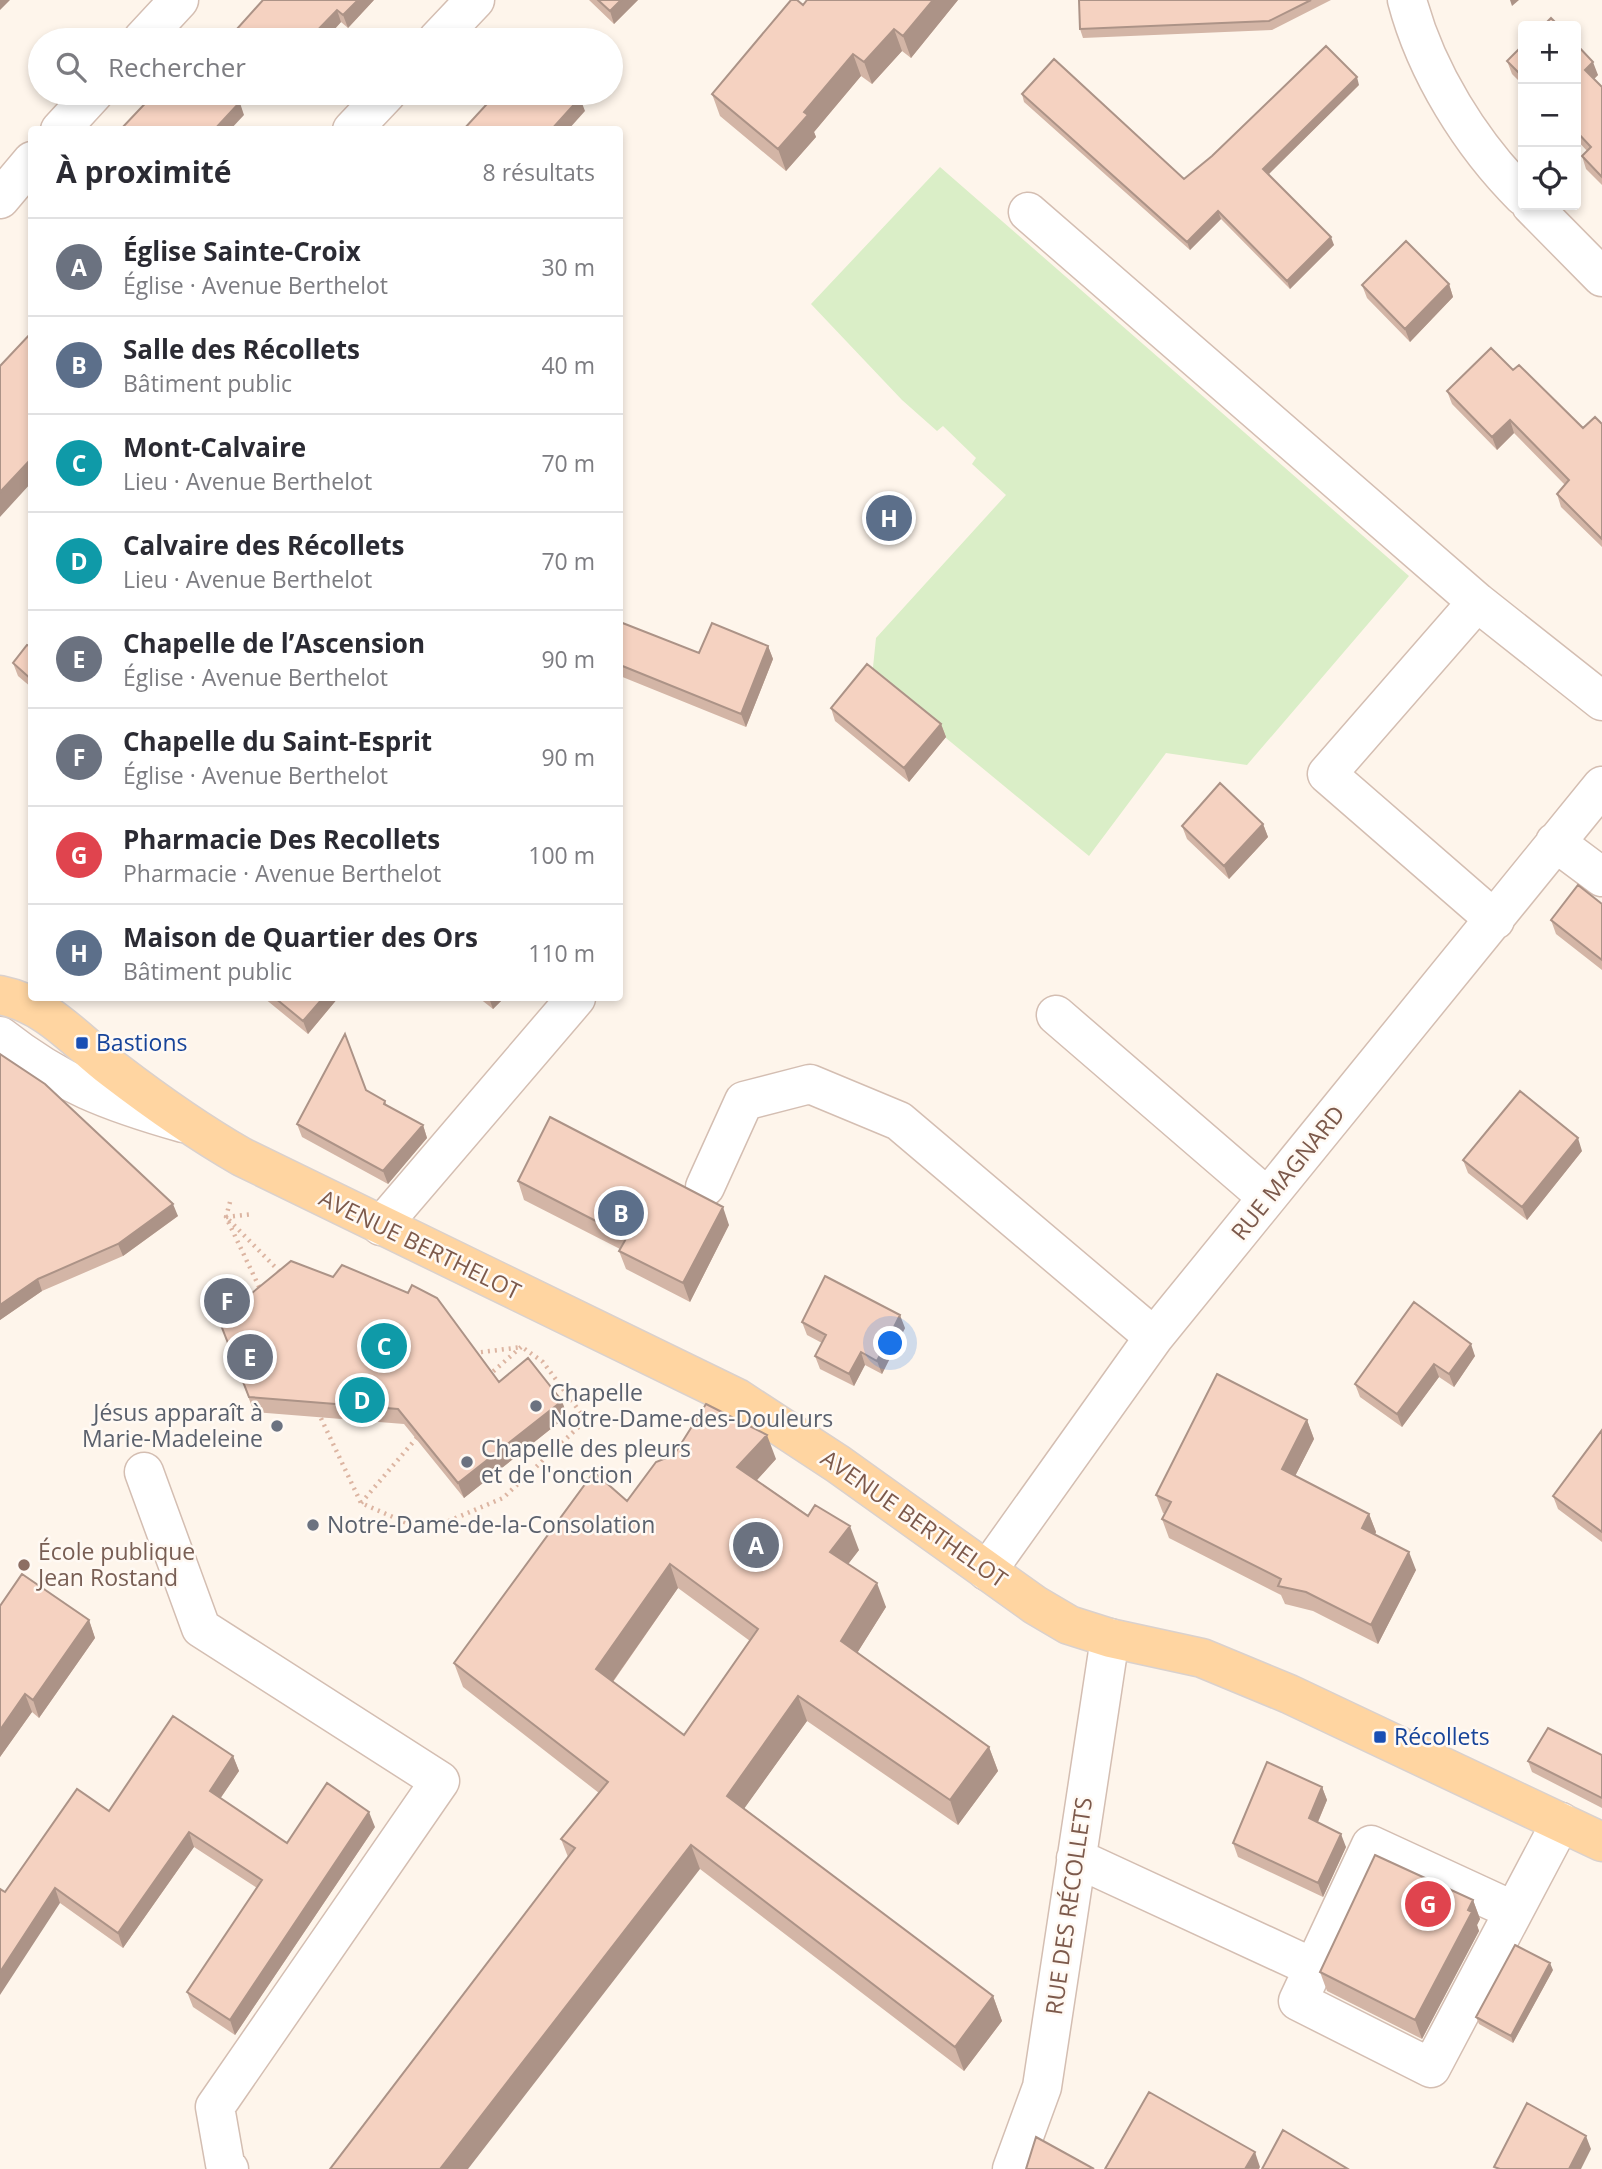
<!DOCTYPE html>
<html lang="fr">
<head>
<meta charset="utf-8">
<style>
	body { margin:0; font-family:"Open Sans",sans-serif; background:#f7f7f7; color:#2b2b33 }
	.controls { position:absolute; right:21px; top:21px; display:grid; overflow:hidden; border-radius:7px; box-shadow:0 4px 10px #0003 }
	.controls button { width:63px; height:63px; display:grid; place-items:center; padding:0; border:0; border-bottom:2px solid #e1e1e2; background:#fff; color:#2b2b33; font:35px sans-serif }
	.you { position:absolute; left:891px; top:1344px; width:24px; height:24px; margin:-18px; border:5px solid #fff; border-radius:50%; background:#1a73e8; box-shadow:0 0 0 10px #1a73e833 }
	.badge { display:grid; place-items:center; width:46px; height:46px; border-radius:50%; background:#ee634a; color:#fff; font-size:23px; font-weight:700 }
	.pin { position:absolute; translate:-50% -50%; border:4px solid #fff; box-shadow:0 2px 7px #0006 }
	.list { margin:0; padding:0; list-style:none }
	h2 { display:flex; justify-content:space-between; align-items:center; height:91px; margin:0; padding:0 28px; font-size:30px }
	h2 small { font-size:23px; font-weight:400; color:#7c7c81 }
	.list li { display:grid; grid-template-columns:46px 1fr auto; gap:21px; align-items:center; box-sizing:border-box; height:98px; padding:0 28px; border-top:2px solid #e1e1e2 }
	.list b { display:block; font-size:26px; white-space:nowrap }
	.list p { margin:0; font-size:23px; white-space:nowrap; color:#7c7c81 }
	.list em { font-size:23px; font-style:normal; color:#7c7c81 }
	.icon { flex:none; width:38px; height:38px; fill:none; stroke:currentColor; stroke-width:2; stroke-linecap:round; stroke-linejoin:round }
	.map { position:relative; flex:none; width:1602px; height:2169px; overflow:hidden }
	.search { position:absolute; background:#fff; box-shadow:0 4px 10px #0003; left:28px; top:28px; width:595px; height:77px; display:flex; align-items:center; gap:18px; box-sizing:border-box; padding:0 24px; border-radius:38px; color:#7c7c81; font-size:26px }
	.panel { position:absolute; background:#fff; box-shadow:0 4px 10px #0003; left:28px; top:126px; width:595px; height:875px; border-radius:7px }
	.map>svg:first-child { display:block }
	.green { fill:#daeec7 }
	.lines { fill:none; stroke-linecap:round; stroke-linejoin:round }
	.minor-casing { stroke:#d4beb2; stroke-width:41 }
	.major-casing { stroke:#dad1cd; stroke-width:41 }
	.path { stroke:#dcb5a2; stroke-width:4.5; stroke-dasharray:2 5; stroke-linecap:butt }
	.minor { stroke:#fff; stroke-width:38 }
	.major { stroke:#ffd5a1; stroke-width:38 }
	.wall { fill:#d3b5a6; fill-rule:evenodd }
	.shaded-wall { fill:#ac9387 }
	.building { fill:#f5d2c1; stroke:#ac9387; stroke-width:2; fill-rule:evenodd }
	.transit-dot { fill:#1a4fb4; stroke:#fff9f3; stroke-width:2.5 }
	.worship-dot { fill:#6b7280; stroke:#fff9f3; stroke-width:2.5 }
	.education-dot { fill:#8d6e63; stroke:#fff9f3; stroke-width:2.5 }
	.labels { text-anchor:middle; stroke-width:5; stroke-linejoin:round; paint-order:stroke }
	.transit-label { font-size:23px; fill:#164399; stroke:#fff9f3; text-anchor:start }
	.street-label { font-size:23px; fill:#7c594b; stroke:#fff9f3 }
	.worship-label { font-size:23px; fill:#5b616d; stroke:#fff9f3; text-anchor:start }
	.education-label { font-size:23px; fill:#785e54; stroke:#fff9f3; text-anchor:start }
</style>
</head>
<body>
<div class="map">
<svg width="1602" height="2169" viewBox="0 0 1602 2169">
	<rect width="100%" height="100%" fill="#fef5eb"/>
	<path class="green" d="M 940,167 L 1409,576 L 1247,765 L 1166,753 L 1089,856 L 872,677 L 876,638 L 1006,495 L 972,464 L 976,458 L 943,426 L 937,431 L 902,400 L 811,304 Z"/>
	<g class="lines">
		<g class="minor-casing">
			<path id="minor" d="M 1407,0 C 1426,72 1471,144 1523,196
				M 142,40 L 179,0
				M 437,40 L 475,0
				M 60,130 L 94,93
				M 352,130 L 387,93
				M 0,199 L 32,161
				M 1531,205 L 1602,277
				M 1028,212 L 1477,602 L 1602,701
				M 1477,602 L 1327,774 L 1495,920
				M 1555,842 L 1602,877
				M 1056,1015 L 1267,1197
				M 0,1036 C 61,1084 109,1102 183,1123
				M 705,1187 L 744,1101 L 810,1084 L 899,1121 L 1154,1337
				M 381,1226 L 576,998
				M 144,1472 L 201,1628 L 440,1781 L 215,2107 L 225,2164 L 229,2169
				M 987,1571 L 1154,1337 L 1602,786
				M 1076,1858 L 1314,1968
				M 1512,1910 L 1371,1845 L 1298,2001 L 1431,2068 L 1561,1822
				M 1012,2169 L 1042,2087 L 1110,1638"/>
		</g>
		<g class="major-casing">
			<path id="major" d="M 0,995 C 49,1005 76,1041 114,1070 C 157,1103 195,1130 242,1157 L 737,1398 L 838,1464 L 1035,1605 L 1069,1625 L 1110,1638 L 1202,1658 L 1289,1694 L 1602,1842"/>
		</g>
		<path class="path" d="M 230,1202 L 226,1217 L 262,1293
			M 226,1217 L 253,1214
			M 229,1220 L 282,1274
			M 474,1353 L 522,1347
			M 488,1376 L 521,1347
			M 318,1412 L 361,1503 L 425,1531 L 503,1498 L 586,1420 L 543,1362 L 522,1347
			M 361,1503 L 420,1434"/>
		<use href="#minor" class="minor"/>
		<use href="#major" class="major"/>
	</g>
	<path class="wall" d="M 374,0 L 348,28 L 341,22 L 325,40 L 227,40 Z
		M 589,0 L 638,0 L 614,24 Z
		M 958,0 L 911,58 L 902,51 L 872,84 L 861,76 L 814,132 L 816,137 L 786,171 L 720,116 L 712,94 L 803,5 Z
		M 1079,0 L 1331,0 L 1272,30 L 1083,38 L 1080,29 Z
		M 1576,44 L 1598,75 L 1594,79 L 1602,88 L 1602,185 L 1586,169 L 1582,156 L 1587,151 L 1576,139 Z
		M 1523,45 L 1523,85 L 1512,74 L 1507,61 Z
		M 1359,85 L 1268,174 L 1334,245 L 1290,289 L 1221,219 L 1190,250 L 1024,102 L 1022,94 L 1184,179 Z
		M 1449,284 L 1453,297 L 1410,342 L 1367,298 L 1362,285 Z
		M 1513,370 L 1583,428 L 1602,424 L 1602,547 L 1561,507 L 1557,494 L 1565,485 L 1514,433 L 1497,450 L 1452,404 L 1447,391 Z
		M 620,622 L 699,653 L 768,646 L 773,659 L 746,727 L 620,676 Z
		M 32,647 L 32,688 L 18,676 L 13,663 Z
		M 831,708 L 941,724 L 946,737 L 909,782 L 835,721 Z
		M 1263,824 L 1268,837 L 1229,879 L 1187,839 L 1182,826 Z
		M 1602,904 L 1602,970 L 1556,934 L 1551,920 Z
		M 264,998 L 338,998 L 308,1034 Z
		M 479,998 L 504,998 L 493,1009 Z
		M 0,1054 L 178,1216 L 123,1256 L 42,1291 L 0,1320 Z
		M 385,1101 L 387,1106 L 423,1125 L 427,1138 L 388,1184 L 302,1137 L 297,1124 Z
		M 1582,1151 L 1527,1220 L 1468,1173 L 1463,1160 Z
		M 518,1181 L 729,1225 L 690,1302 L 626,1269 L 619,1251 L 620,1249 L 524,1200 Z
		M 1414,1302 L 1475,1356 L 1454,1387 L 1439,1377 L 1402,1427 L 1360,1397 L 1355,1384 Z
		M 219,1320 L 499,1382 L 562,1401 L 567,1416 L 464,1498 L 404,1424 L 254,1412 Z
		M 802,1322 L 905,1328 L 882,1374 L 865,1365 L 854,1386 L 820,1369 L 815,1356 L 822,1343 L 807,1335 Z
		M 1307,1420 L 1314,1439 L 1295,1476 L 1369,1514 L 1376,1532 L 1375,1535 L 1416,1570 L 1378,1644 L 1313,1611 L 1285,1604 L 1281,1595 L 1169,1538 L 1162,1519 L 1165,1514 L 1163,1513 L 1156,1495 Z
		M 1602,1430 L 1602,1542 L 1558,1509 L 1553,1496 Z
		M 776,1459 L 757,1480 L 859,1550 L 848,1564 L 886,1607 L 857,1653 L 989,1747 L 998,1771 L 958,1825 L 807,1721 L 744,1808 L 993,1996 L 1002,2021 L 964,2071 L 700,1869 L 568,1857 L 561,1839 L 599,1793 L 463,1687 L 454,1663 L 627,1501 ZM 678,1588 L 750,1641 L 684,1735 L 613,1682 Z
		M 0,1606 L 89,1620 L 95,1638 L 39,1718 L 32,1712 L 0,1757 Z
		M 1602,1755 L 1602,1808 L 1532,1772 L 1528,1761 Z
		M 233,1756 L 239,1771 L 220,1799 L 287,1843 L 375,1827 L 235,2035 L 193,2007 L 187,1992 L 257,1888 L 194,1847 L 123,1948 L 60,1903 L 5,1892 L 109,1811 Z
		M 1322,1787 L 1327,1800 L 1318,1822 L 1346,1847 L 1323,1897 L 1238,1857 L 1233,1843 Z
		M 1473,1900 L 1480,1919 L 1477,1925 L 1479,1931 L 1422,2039 L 1327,1991 L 1320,1972 Z
		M 1553,1970 L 1513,2043 L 1479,2024 L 1476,2017 Z"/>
	<path class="shaded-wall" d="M 0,0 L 10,0 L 0,10 Z
		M 358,0 L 374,0 L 348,28 L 343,15 Z
		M 621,0 L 638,0 L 614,24 L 610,11 Z
		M 933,0 L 958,0 L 911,58 L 903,36 Z
		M 1510,0 L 1519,0 L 1512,6 Z
		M 337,10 L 341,22 L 325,40 L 308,40 Z
		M 894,29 L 902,51 L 872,84 L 864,62 Z
		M 288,32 L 291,40 L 281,40 Z
		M 853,54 L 861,76 L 814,132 L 816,137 L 786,171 L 778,149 L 804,112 Z
		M 1593,62 L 1598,75 L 1590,83 L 1585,70 Z
		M 1357,77 L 1359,85 L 1266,177 L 1263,169 Z
		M 234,93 L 250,93 L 240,103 L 244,115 L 230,130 L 214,130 Z
		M 580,98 L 585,111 L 568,130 L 551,130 Z
		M 1218,211 L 1221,219 L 1190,250 L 1187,242 Z
		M 1331,237 L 1334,245 L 1290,289 L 1287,281 Z
		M 1449,284 L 1453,297 L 1410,342 L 1405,329 Z
		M 1510,420 L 1514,433 L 1497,450 L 1492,437 Z
		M 32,458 L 32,482 L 0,517 L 0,492 Z
		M 768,646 L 773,659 L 746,727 L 741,714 Z
		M 941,724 L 946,737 L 909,782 L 904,768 Z
		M 1263,824 L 1268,837 L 1229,879 L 1224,866 Z
		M 323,998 L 338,998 L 308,1034 L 303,1021 Z
		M 489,998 L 504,998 L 493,1009 Z
		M 423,1125 L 427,1138 L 388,1184 L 383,1171 Z
		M 1578,1138 L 1582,1151 L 1527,1220 L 1522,1207 Z
		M 173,1204 L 178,1216 L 123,1256 L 118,1244 Z
		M 723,1207 L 729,1225 L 690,1302 L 683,1283 Z
		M 38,1279 L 42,1291 L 0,1320 L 0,1305 Z
		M 900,1315 L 905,1328 L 882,1374 L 877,1361 Z
		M 1471,1344 L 1475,1356 L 1454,1387 L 1449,1374 Z
		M 861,1352 L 865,1365 L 854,1386 L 849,1374 Z
		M 1434,1364 L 1439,1377 L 1402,1427 L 1397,1414 Z
		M 562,1401 L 567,1416 L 464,1498 L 458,1483 Z
		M 1307,1420 L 1314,1439 L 1289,1488 L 1282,1469 Z
		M 767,1435 L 776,1459 L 746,1492 L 737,1467 Z
		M 1369,1514 L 1376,1532 L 1369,1547 L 1362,1528 Z
		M 850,1526 L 859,1550 L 839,1576 L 830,1552 Z
		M 1409,1552 L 1416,1570 L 1378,1644 L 1371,1625 Z
		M 670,1564 L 678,1588 L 604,1694 L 596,1669 Z
		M 877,1583 L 886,1607 L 849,1666 L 841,1641 Z
		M 89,1620 L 95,1638 L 39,1718 L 33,1700 Z
		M 25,1694 L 32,1712 L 0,1757 L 0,1730 Z
		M 798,1696 L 807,1721 L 736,1820 L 727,1796 Z
		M 989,1747 L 998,1771 L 958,1825 L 950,1800 Z
		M 233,1756 L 239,1771 L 215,1806 L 210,1791 Z
		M 1322,1787 L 1327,1800 L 1314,1831 L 1309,1818 Z
		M 369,1812 L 375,1827 L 235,2035 L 230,2020 Z
		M 189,1832 L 194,1847 L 123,1948 L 118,1933 Z
		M 1341,1834 L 1346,1847 L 1323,1897 L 1318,1883 Z
		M 691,1845 L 700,1869 L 468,2169 L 440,2169 Z
		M 55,1888 L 60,1903 L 0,1995 L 0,1972 Z
		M 1473,1900 L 1480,1919 L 1477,1925 L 1479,1931 L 1422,2039 L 1415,2020 Z
		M 1550,1963 L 1553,1970 L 1513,2043 L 1511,2036 Z
		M 993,1996 L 1002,2021 L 964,2071 L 955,2047 Z
		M 1586,2136 L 1591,2149 L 1581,2169 L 1569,2169 Z
		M 1255,2152 L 1260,2167 L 1259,2169 L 1245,2169 Z"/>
	<path class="building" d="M 263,0 L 358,0 L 343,15 L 337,10 L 308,40 L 297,40 L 288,32 L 281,40 L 227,40 Z
		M 598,0 L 621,0 L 610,11 Z
		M 791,0 L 797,0 L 803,5 L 807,0 L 933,0 L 903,36 L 894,29 L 864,62 L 853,54 L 804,112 L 808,115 L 778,149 L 712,94 Z
		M 1079,0 L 1311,0 L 1269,21 L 1080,29 Z
		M 1551,18 L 1559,26 L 1543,26 Z
		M 211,34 L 218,40 L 204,40 Z
		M 1576,44 L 1593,62 L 1585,70 L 1602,87 L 1602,177 L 1582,156 L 1591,147 L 1576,131 Z
		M 1523,45 L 1523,77 L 1507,61 Z
		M 1326,46 L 1357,77 L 1263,169 L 1331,237 L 1287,281 L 1218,211 L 1187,242 L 1022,94 L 1054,59 L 1184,179 L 1212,156 Z
		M 155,93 L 234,93 L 232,95 L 240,102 L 214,130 L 120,130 Z
		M 497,93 L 574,93 L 580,98 L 551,130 L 463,130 Z
		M 1406,241 L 1449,284 L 1405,329 L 1362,285 Z
		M 32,332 L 32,458 L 0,492 L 0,366 Z
		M 1491,348 L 1513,370 L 1519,365 L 1583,428 L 1595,417 L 1602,424 L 1602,539 L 1557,494 L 1569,480 L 1510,420 L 1492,437 L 1447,391 Z
		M 620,622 L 699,653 L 712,623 L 768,646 L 741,714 L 620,665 Z
		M 27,645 L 32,647 L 32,680 L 13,663 Z
		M 867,664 L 941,724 L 904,768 L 831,708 Z
		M 1220,783 L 1263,824 L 1224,866 L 1182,826 Z
		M 1578,885 L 1602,904 L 1602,960 L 1551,920 Z
		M 275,998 L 323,998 L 303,1021 Z
		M 345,1034 L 366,1090 L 385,1101 L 384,1104 L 423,1125 L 383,1171 L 297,1124 Z
		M 0,1054 L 45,1084 L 173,1204 L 118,1244 L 38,1279 L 0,1305 Z
		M 1520,1091 L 1578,1138 L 1522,1207 L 1463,1160 Z
		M 550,1117 L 723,1207 L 683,1283 L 619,1251 L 627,1237 L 518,1181 Z
		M 291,1261 L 333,1277 L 342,1265 L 408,1293 L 412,1285 L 437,1298 L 499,1382 L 528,1358 L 562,1401 L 458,1483 L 398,1409 L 249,1397 L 219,1320 Z
		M 825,1276 L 900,1315 L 877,1361 L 861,1352 L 849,1374 L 815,1356 L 826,1335 L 802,1322 Z
		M 1414,1302 L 1471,1344 L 1449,1374 L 1434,1364 L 1397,1414 L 1355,1384 Z
		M 1217,1374 L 1307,1420 L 1282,1469 L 1369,1514 L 1362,1528 L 1409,1552 L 1371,1625 L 1306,1592 L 1278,1586 L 1281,1579 L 1162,1519 L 1171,1502 L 1156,1495 Z
		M 706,1404 L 767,1435 L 737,1467 L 808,1516 L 815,1505 L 850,1526 L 830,1552 L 877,1583 L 841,1641 L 989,1747 L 950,1800 L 798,1696 L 727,1796 L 993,1996 L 955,2047 L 691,1845 L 440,2169 L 330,2169 L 575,1848 L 561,1839 L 608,1782 L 454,1663 L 594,1472 L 627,1501 L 656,1462 L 674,1455 ZM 670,1564 L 758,1629 L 684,1735 L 596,1669 Z
		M 1602,1430 L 1602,1532 L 1553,1496 Z
		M 22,1574 L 89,1620 L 33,1700 L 25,1694 L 0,1730 L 0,1606 Z
		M 173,1716 L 233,1756 L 210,1791 L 287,1843 L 327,1783 L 369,1812 L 230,2020 L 187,1992 L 262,1880 L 189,1832 L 118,1933 L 55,1888 L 0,1972 L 0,1889 L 5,1892 L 77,1789 L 109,1811 Z
		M 1548,1728 L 1602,1755 L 1602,1798 L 1528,1761 Z
		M 1267,1762 L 1322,1787 L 1309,1818 L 1341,1834 L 1318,1883 L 1233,1843 Z
		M 1375,1855 L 1473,1900 L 1468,1910 L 1472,1912 L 1415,2020 L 1320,1972 Z
		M 1515,1945 L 1550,1963 L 1511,2036 L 1476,2017 Z
		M 1149,2092 L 1255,2152 L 1245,2169 L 1105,2169 Z
		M 1527,2103 L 1586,2136 L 1569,2169 L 1500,2169 L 1494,2167 Z
		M 1283,2130 L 1348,2169 L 1262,2169 Z
		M 1036,2137 L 1094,2169 L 1026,2169 Z"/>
	<g class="transit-dot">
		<rect x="75" y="1036" width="14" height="14" rx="3.5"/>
		<rect x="1373" y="1730" width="14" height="14" rx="3.5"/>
	</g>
	<g class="worship-dot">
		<circle cx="536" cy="1406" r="7"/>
		<circle cx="277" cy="1426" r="7"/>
		<circle cx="467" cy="1462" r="7"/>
		<circle cx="313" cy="1525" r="7"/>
	</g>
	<circle class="education-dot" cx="24" cy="1565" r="7"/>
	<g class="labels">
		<g class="transit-label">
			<text x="96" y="1051">Bastions</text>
			<text x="1394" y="1745">Récollets</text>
		</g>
		<g class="street-label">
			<text transform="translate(1288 1173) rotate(-51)" y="8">RUE MAGNARD</text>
			<text transform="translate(420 1245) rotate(26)" y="8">AVENUE BERTHELOT</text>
			<text transform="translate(914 1519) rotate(35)" y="8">AVENUE BERTHELOT</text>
			<text transform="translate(1069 1906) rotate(-82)" y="8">RUE DES RÉCOLLETS</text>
		</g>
		<g class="worship-label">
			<text x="550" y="1401">Chapelle<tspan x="550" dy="26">Notre-Dame-des-Douleurs</tspan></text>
			<text x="263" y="1421" text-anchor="end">Jésus apparaît à<tspan x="263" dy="26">Marie-Madeleine</tspan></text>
			<text x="481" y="1457">Chapelle des pleurs<tspan x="481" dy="26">et de l'onction</tspan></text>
			<text x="327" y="1533">Notre-Dame-de-la-Consolation</text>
		</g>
		<g class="education-label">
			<text x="38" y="1560">École publique<tspan x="38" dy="26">Jean Rostand</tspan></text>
		</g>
	</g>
</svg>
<div class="controls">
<button>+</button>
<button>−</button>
<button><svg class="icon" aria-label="locate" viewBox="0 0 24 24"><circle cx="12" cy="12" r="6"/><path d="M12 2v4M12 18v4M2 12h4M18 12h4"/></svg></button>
</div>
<div class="you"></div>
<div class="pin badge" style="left:756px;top:1545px;background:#6b7280">A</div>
<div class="pin badge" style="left:621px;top:1213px;background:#5c6f8a">B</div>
<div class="pin badge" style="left:384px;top:1346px;background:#0f9aa8">C</div>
<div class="pin badge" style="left:362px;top:1400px;background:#0f9aa8">D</div>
<div class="pin badge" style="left:250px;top:1357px;background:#6b7280">E</div>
<div class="pin badge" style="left:227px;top:1301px;background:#6b7280">F</div>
<div class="pin badge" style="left:1428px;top:1904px;background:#e0444e">G</div>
<div class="pin badge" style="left:889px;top:518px;background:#5c6f8a">H</div>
<div class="search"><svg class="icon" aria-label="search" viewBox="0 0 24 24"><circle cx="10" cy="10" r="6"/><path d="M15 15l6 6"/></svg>Rechercher</div>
<section class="panel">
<h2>À proximité<small>8 résultats</small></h2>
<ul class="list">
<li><span class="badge" style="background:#6b7280">A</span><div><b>Église Sainte-Croix</b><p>Église · Avenue Berthelot</p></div><em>30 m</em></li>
<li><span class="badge" style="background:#5c6f8a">B</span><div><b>Salle des Récollets</b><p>Bâtiment public</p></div><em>40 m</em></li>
<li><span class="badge" style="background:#0f9aa8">C</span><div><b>Mont-Calvaire</b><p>Lieu · Avenue Berthelot</p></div><em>70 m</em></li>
<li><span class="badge" style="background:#0f9aa8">D</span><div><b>Calvaire des Récollets</b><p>Lieu · Avenue Berthelot</p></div><em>70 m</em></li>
<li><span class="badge" style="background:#6b7280">E</span><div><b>Chapelle de l’Ascension</b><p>Église · Avenue Berthelot</p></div><em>90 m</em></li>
<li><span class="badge" style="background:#6b7280">F</span><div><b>Chapelle du Saint-Esprit</b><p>Église · Avenue Berthelot</p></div><em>90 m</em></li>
<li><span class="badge" style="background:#e0444e">G</span><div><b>Pharmacie Des Recollets</b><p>Pharmacie · Avenue Berthelot</p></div><em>100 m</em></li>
<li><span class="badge" style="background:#5c6f8a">H</span><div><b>Maison de Quartier des Ors</b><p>Bâtiment public</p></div><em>110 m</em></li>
</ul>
</section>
</div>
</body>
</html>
